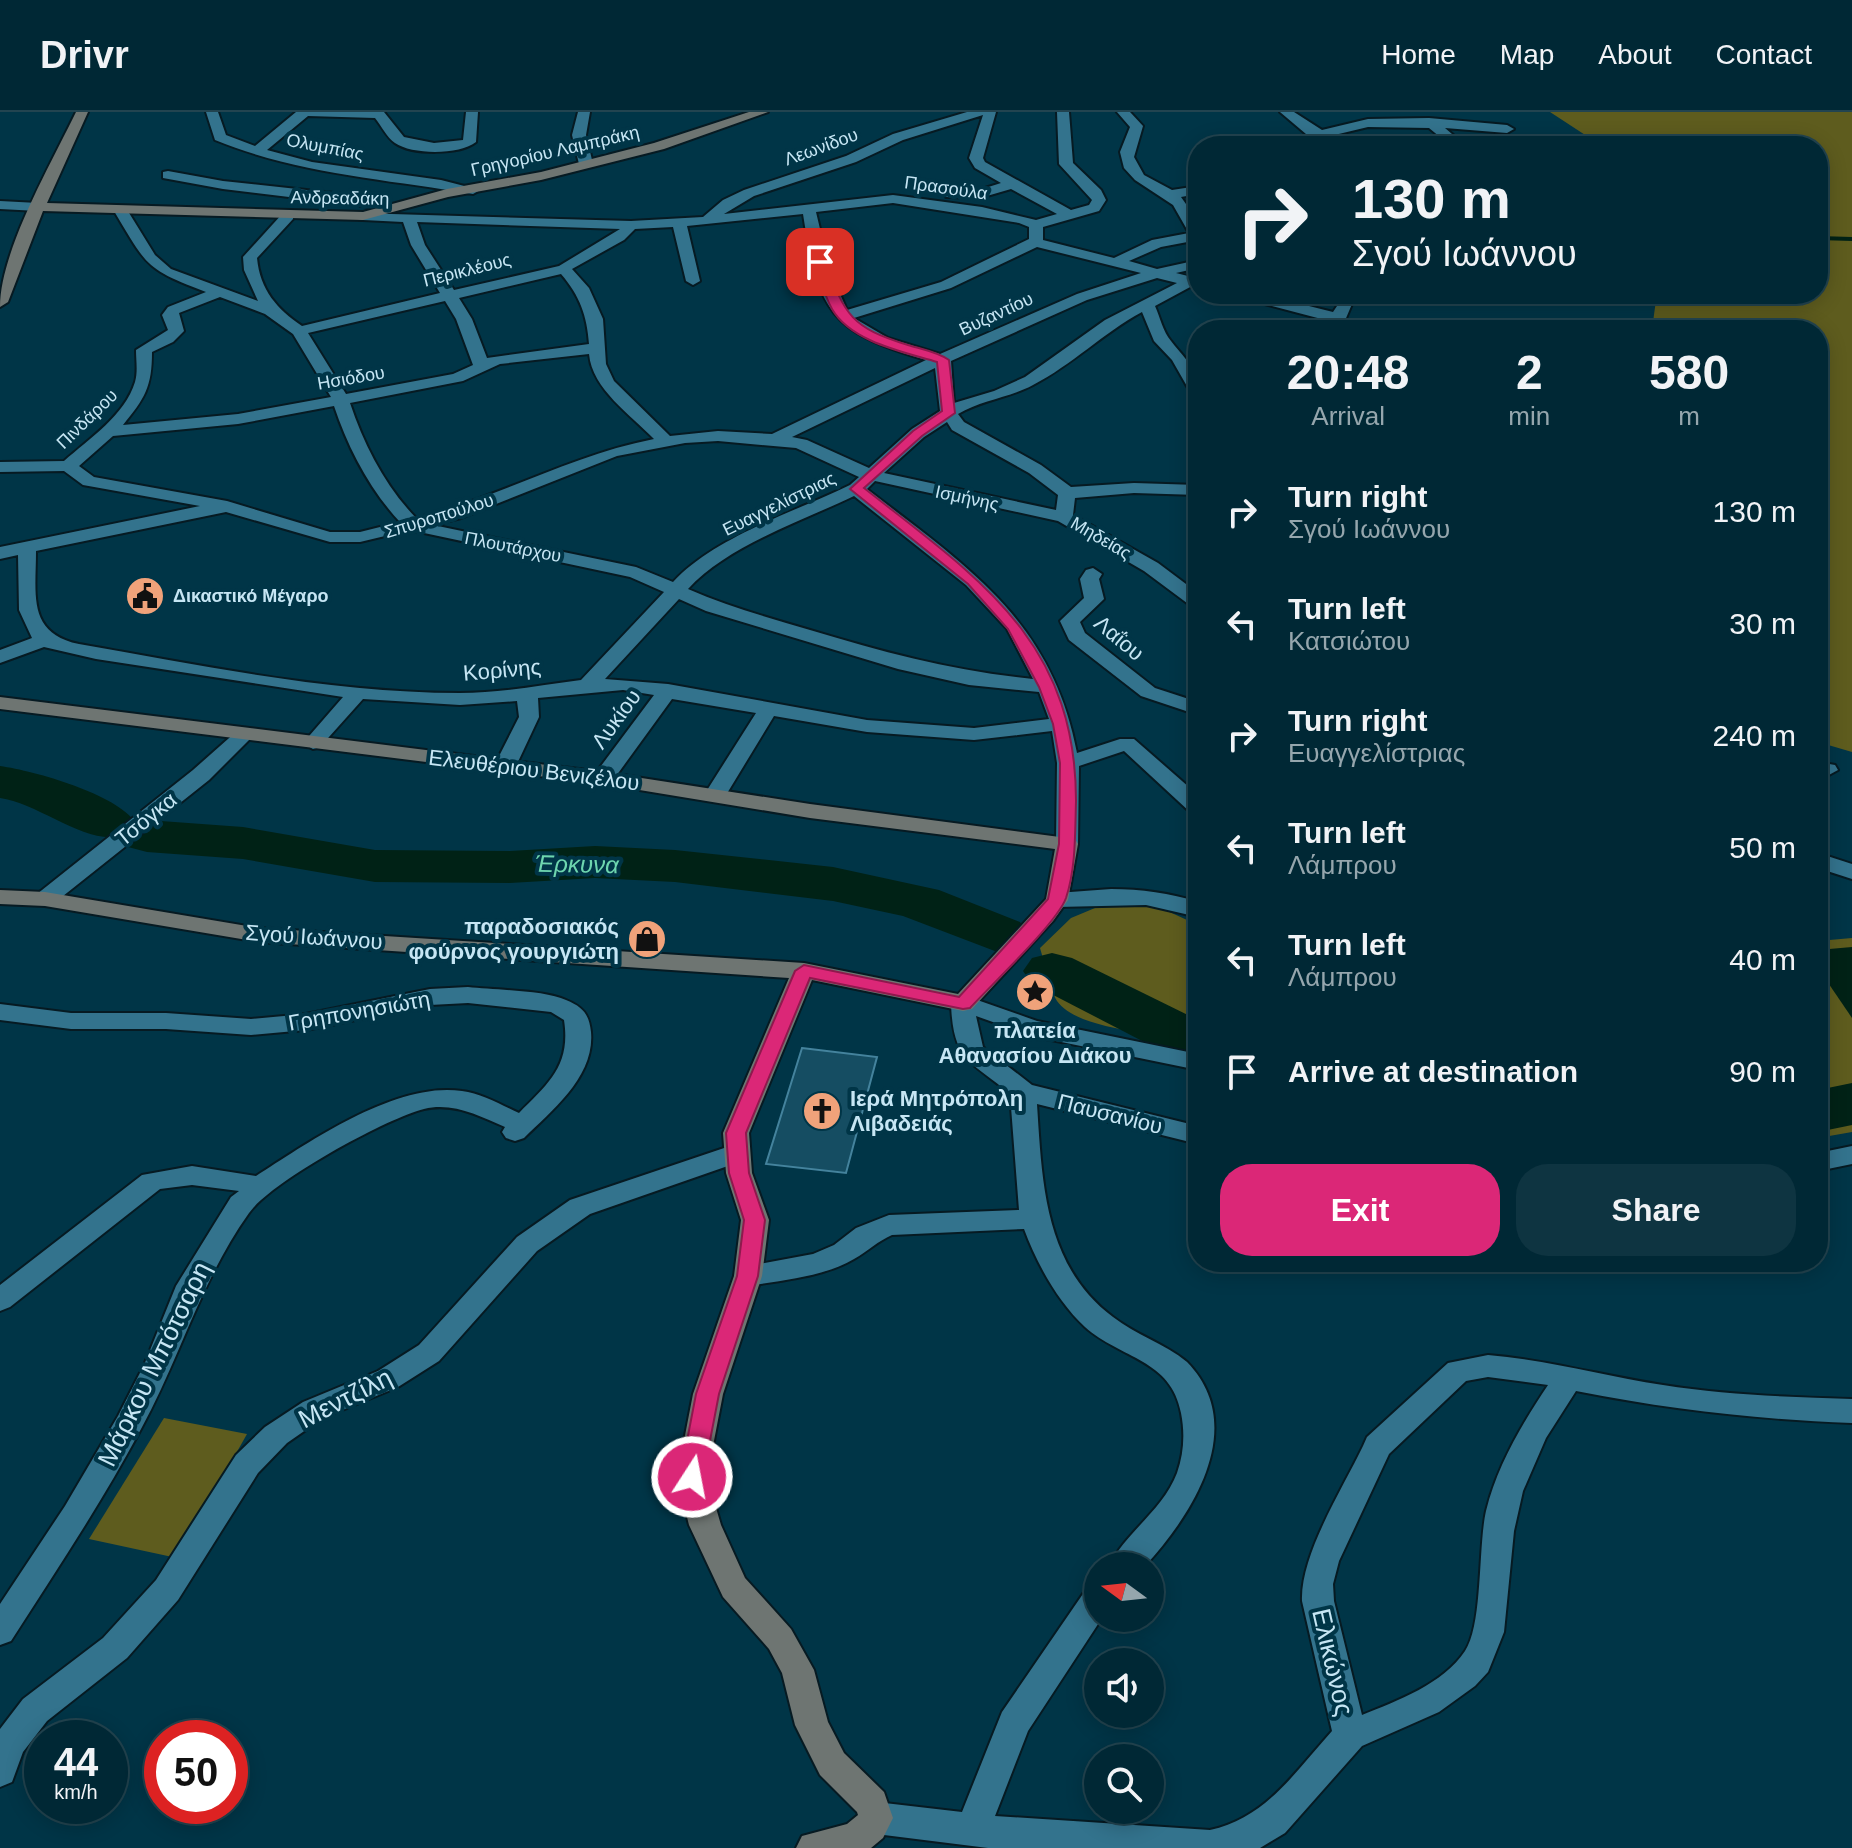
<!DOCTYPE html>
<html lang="en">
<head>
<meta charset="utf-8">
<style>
	body { margin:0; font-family:Helvetica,sans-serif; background:#0e3441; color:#f1f3f6; height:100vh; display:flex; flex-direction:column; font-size:30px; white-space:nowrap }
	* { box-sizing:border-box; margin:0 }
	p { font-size:26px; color:#95a6ad }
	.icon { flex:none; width:44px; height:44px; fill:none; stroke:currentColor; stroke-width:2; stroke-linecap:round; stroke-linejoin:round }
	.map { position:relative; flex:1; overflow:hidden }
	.panel { position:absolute; left:1188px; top:208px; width:640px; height:952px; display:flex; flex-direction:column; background:#002835; border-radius:32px; box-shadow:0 4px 20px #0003,0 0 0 2px #224450 }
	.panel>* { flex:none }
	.top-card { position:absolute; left:1188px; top:24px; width:640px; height:168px; border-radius:32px; box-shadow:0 4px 20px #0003,0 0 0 2px #224450; background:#002835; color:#f1f3f6; overflow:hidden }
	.needle { width:52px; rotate:285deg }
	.controls { position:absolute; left:1084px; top:1440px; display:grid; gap:16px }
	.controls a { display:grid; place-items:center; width:80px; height:80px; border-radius:50%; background:#002835; box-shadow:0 4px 20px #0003,0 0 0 2px #224450; font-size:40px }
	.speed { position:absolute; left:24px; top:1608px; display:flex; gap:16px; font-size:40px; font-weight:700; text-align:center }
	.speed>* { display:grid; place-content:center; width:104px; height:104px; border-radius:50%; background:#002835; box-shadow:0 4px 20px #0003,0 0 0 2px #224450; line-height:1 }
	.speed small { font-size:20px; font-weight:400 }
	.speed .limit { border:12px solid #d22; background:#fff; color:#111 }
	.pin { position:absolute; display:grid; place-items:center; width:68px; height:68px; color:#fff; margin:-34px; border-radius:16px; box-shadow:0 4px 12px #0006 }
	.me { position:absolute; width:88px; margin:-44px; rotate:11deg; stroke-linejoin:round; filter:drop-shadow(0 0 6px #0008) }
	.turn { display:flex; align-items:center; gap:28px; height:168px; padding:0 32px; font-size:36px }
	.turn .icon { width:104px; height:104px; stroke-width:2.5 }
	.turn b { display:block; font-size:56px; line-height:68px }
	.eta { display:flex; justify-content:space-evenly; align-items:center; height:136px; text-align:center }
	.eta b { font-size:48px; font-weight:700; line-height:56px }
	.primary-button { display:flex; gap:16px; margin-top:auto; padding:16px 32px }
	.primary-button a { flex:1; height:92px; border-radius:32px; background:#db2777; color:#fff; font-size:32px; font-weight:700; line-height:92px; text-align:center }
	.primary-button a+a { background:#0e3441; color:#f1f3f6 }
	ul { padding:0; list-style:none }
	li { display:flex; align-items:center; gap:24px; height:112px; padding:0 32px }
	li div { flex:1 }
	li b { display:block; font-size:30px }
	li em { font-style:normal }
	header { display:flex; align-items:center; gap:48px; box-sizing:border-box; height:112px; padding:0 40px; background:#002835; border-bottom:2px solid #224450 }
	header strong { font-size:38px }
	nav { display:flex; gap:44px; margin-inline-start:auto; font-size:28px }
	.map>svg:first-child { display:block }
</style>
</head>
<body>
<header>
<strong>Drivr</strong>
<nav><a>Home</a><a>Map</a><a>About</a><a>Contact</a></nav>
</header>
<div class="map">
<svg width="1852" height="1736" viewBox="0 0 1852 1736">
	<rect width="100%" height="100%" fill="#003547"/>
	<!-- green -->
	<g fill="#5e5c1e">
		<polygon points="1550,0 1852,0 1852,640 1818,630 1818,218 1647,218 1653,210 1656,188 1673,182 1818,182 1818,34 1602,34"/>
		<path d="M1119 786 1163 797 1198 813V927C1163 922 1078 919 1057 889 1048 876 1045 852 1040 836L1071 806Z"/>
		<polygon points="1852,826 1852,1020 1818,1026 1818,829"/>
		<polygon points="164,1306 247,1322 177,1446 89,1427"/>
	</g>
	<!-- water -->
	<polygon fill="#002216" points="1852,835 1852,906 1818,856 1818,838"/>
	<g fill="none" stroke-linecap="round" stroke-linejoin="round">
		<!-- stream -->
		<polygon fill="#002216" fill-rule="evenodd" points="1818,124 1852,125 1852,129 1818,128"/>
		<!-- river -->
		<g fill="#002216" fill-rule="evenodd">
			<path d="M0 654C35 659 117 682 136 711L147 708 243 715 375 738 510 739 595 734 675 738 833 755 939 778 1020 810 1028 823 1020 836 1000 841 903 804 833 789 675 770 595 766 510 771 375 770 243 747 147 740 128 735 120 724C86 733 38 691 0 686Z"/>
			<polygon points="1052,841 1072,846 1198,908 1198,953 1177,947 1032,872 1023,859 1032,846"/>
			<polygon points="1852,971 1852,1013 1818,1020 1818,978"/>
		</g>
	</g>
	<!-- building -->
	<polygon fill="#154d62" stroke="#44839d" stroke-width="2" points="802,936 877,945 846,1061 766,1052"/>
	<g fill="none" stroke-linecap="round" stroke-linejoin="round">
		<defs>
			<g id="street">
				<path d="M206 0H218L226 23 255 34 296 0H384L404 25 434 31 463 28 466 0H478L476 30C460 43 412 43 395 31 387 26 381 13 375 6L308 4 267 38 312 50 441 68 480 78 473 82C386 67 298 62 215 28Z"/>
				<polygon points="578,0 590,0 586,23 593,52 586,56 579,52 572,23"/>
				<path d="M967 0H996L983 46 985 50 1071 98 1089 93 1092 88 1059 52 1057 0H1069L1073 51 1101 78 1106 88 1099 99 1043 115V128L1114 146 1152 128 1189 121 1173 93 1135 68 1124 56 1120 40 1130 15 1117 0H1130L1143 14 1134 45 1144 63 1172 78 1198 74V82L1181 85 1198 109V128L1161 135 1129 149 1157 157 1198 148V156L1176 161 1196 166 1198 175 1192 174 1155 194C1160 205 1163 220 1171 229 1188 251 1198 255 1198 285L1192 283 1172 248 1154 229 1142 200C1103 221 1072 253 1033 273 1009 286 981 288 958 302L964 310 1041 353 1071 375 1134 371 1198 373V383L1134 381 1075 386 1073 403 1158 451 1198 481V496L1191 494 1144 459 1058 409 875 369 867 377C966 454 1052 508 1077 641L1120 627H1134L1198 683V702L1190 700 1124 639 1079 654 1078 732 1067 739 1059 737 1056 732 1057 651 1052 619 974 628 867 620 774 604 723 688 715 689 704 683 756 601 672 587 611 671 603 672 592 666 654 583 623 578 538 586 539 605 516 654 505 660 494 654 519 605 517 589 460 593 363 587 320 635 313 637 303 631 343 585 96 547 44 535 0 551V538L32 526 19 498 18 443 0 447V435L200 394 83 373 64 359 0 360V350L64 349C89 327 125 303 135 270 138 260 136 248 136 238L168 218 162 203 168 195 206 180C145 157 147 154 114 99L116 96H126L155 143 171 157 258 189 244 158 243 145 283 101H293V107L257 146C260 178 277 197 302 214L440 181 411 133 403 110 363 108 358 107V101L631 109 703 105 723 88 744 78 846 44 893 22ZM983 3 969 46 975 56 1001 71 979 78 946 79V85L980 86 1011 77 1057 102 1036 108 982 95 893 83 724 102 754 84 856 50 903 28ZM893 91 1019 111 1029 115V127L941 170 847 198 830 159 816 100ZM803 102C818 199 830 220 926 248L772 322 718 319 670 324 614 269 606 252 603 207 589 176 572 157 624 128 635 117 673 115 686 169 693 173 700 169 687 114ZM417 110 620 117 559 154 454 178 425 133ZM1037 135 1141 161 1077 182 940 242 888 226 854 206 951 176ZM561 162C580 184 587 204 589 232L487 246 472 207 459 186ZM1157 166 1177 171 1105 208 1025 265 994 279 954 291 951 249 1087 188ZM220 185 265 202 293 222 331 285 238 302 123 313C145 286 152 275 152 240L173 230 184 219 179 201ZM445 189 456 207 473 253 453 262 346 282 308 221ZM589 242C592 277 631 303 654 327 571 343 498 386 416 406 385 374 364 333 350 291L463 269 500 252ZM935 256 940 299 912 317 869 356 807 328 792 325ZM334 294C348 336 370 378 400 410L360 420H330L227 389 94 365 79 354 113 324 238 312ZM947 310 952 318 1029 361 1058 383 1056 398 884 361 924 325ZM718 329 796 336 859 365 850 373C794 400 715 425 673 470L636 455 433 413 461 406 617 344 685 331ZM854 384 966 473 1007 517 1033 567C954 559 886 541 810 518 769 506 727 494 688 477 727 434 802 409 854 384ZM226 400 330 430H360L410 418 630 465 664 480 581 568C541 573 501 581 460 581 333 581 204 554 79 532 27 521 36 483 36 439ZM679 487 706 499 898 557 969 573 1039 580 1049 607 974 616 867 608 668 572 605 567Z"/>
				<polygon points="1280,0 1294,0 1322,18 1368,7 1429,6 1507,13 1514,17 1507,21 1445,16 1466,34 1451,34 1429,16 1368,15 1322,26 1306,22"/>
				<polygon points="168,59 223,69 361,84 395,93 388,97 223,77 163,66 163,60"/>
				<polygon points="0,89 38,91 45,95 38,99 0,97"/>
				<polygon points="1235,182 1261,182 1333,200 1345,182 1361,182 1352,192 1341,218 1325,218 1329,209 1238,185"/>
				<polygon points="1433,182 1545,182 1528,192 1439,190 1434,188"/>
				<polygon points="1093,456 1102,462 1099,467 1104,487 1080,510 1085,521 1155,576 1198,590 1198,603 1141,584 1069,528 1060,509 1084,486 1080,467 1086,458"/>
				<polygon points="244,617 254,623 209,668 53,792 37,792 34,787 37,782 193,658 237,619"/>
				<polygon points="1818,650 1835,653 1838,658 1827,664 1818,662"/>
				<polygon points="1818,741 1852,752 1852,767 1818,756"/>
				<path d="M1111 777C1141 777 1170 781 1198 790V805L1146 793 1057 795 1049 793 1046 788 1049 783 1057 781Z"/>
				<path d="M468 875C494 878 545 878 566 888 583 895 589 902 591 920 595 964 553 998 524 1026L515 1029 506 1026 502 1020 505 1015C479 1004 453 990 424 997 385 1007 272 1069 249 1101 201 1168 180 1246 141 1317 102 1390 56 1459 11 1529L0 1533V1492L65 1394 118 1304 144 1253 176 1174 231 1085 239 1079 192 1073 160 1077 10 1195 0 1199V1173L142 1063 192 1054 256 1064C309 1030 396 969 462 979 481 981 501 993 519 1001 549 971 571 953 564 908L551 900 468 891 430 893 306 918 251 923 166 917H71L0 908V892L71 901H166L251 907 306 902 430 877Z"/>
				<path d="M963 883 1037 909 1198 942V958L1032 924 976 904 983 935 1032 973 1198 1014V1032L1037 992C1042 1069 1044 1154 1113 1205 1136 1223 1164 1231 1187 1250 1249 1314 1193 1402 1145 1454H1109C1126 1420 1163 1398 1177 1361 1184 1341 1185 1321 1181 1301 1171 1247 1121 1247 1085 1215 1058 1190 1037 1152 1024 1117L892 1123C878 1129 868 1139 854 1147 823 1165 783 1168 748 1174L738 1171 734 1164 738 1157 748 1154 813 1142 834 1133 856 1116 889 1103 1019 1098 1010 982C971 948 953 951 951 891L954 885Z"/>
				<polygon points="736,1032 745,1034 749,1041 745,1048 590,1102 537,1139 439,1249 398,1275 323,1306 287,1331 258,1361 178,1488 127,1546 47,1609 23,1640 12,1670 0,1675 0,1617 23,1587 103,1526 156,1468 236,1343 265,1315 303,1290 378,1259 419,1233 517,1125 570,1088"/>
				<polygon points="1852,1034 1852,1052 1818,1059 1818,1041"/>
				<path d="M1488 1243C1548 1248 1604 1264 1663 1273 1725 1283 1789 1285 1852 1287V1311C1755 1307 1672 1298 1576 1279L1546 1326 1523 1379 1514 1419 1504 1520 1488 1560 1475 1574 1439 1600 1362 1634 1285 1721 1260 1736H988L876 1722 864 1717 859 1706 864 1695 876 1690 962 1700 1002 1600 1087 1476 1098 1472V1506H1102L1028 1619 995 1704 1210 1718C1266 1706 1295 1660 1332 1619L1302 1489C1300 1443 1343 1376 1363 1334L1367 1325 1448 1251ZM1488 1265 1548 1273C1522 1312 1497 1354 1486 1399 1478 1435 1483 1512 1465 1539 1443 1572 1397 1589 1362 1603L1334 1489 1333 1472 1339 1449 1389 1342 1466 1269Z"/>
			</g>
			<g id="secondary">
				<path d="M76 0H88L47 91 363 100 447 77 541 60 654 31 749 0H768L664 37 541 68 448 85 363 108 43 99 8 190 0 195C0 139 51 52 76 0Z"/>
				<polygon points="0,585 603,660 810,692 1075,727 1078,732 1068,788 1053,809 972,897 963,899 812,868 749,1021 752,1061 769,1108 762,1164 723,1282 707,1365 721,1413 745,1466 791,1517 814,1558 828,1610 844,1641 884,1680 893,1706 883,1726 871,1736 796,1736 802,1724 847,1712 858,1703 857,1700 820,1663 795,1613 782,1561 769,1537 723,1485 689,1413 677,1365 693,1282 734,1164 741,1108 726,1061 723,1021 789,866 259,830 45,794 0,792 0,778 45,780 259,816 804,851 958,882 1046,787 1055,737 810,706 603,672 0,597"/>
			</g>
		</defs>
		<!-- street casing -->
		<use href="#street" stroke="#061a22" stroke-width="4"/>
		<!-- secondary casing -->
		<use href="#secondary" stroke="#061a22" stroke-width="4"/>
		<!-- street -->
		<use href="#street" fill="#33738d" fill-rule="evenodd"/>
		<!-- secondary -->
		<use href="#secondary" fill="#6e7572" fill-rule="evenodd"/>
	</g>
	<!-- route -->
	<path fill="#db2777" stroke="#8e194d" stroke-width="2" d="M820 147 825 150C846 204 850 215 908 233 921 237 938 240 949 248L955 301 922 324 864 376C978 466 1076 528 1076 689 1075 721 1076 756 1066 786 1057 811 991 873 970 896L963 897 810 866 746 1021 749 1061 765 1108 758 1164 719 1282 703 1365 700 1372 692 1375 684 1372 680 1365 696 1282 737 1164 744 1108 729 1061 726 1021 795 859 804 853 959 885 1048 787 1059 732 1060 651 1053 612 1039 575 1008 517 968 472 850 377 913 319 942 299 937 250C904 240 851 230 832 197 824 183 820 165 814 150Z"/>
	<!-- icons -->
	<defs>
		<symbol id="civic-disc" viewBox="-11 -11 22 22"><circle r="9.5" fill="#f0a27a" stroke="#003547"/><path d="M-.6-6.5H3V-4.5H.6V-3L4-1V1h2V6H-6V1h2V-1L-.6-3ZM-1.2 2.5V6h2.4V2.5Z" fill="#111"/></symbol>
		<symbol id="shop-disc" viewBox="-11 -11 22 22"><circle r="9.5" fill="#f0a27a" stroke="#003547"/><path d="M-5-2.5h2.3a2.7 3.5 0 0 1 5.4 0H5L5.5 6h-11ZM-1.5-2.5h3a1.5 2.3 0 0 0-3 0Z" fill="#111"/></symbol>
		<symbol id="sight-disc" viewBox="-11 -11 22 22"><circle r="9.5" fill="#f0a27a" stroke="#003547"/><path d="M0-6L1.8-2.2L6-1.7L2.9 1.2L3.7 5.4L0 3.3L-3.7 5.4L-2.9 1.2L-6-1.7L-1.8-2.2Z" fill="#111"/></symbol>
		<symbol id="church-disc" viewBox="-11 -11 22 22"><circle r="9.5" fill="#f0a27a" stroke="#003547"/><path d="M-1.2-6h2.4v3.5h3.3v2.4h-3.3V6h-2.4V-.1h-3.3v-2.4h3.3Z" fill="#111"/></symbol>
	</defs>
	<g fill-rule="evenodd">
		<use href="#civic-disc" x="123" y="462" width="44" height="44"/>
		<use href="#shop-disc" x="625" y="805" width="44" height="44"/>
		<use href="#sight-disc" x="1013" y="858" width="44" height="44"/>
		<use href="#church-disc" x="800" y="977" width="44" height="44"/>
	</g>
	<g text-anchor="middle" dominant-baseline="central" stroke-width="8" stroke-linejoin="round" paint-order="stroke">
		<!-- far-street labels -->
		<g font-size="18" fill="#c6e6f4" stroke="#003547">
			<text transform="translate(325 35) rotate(11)">Ολυμπίας</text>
			<text transform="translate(821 35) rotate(-20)">Λεωνίδου</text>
			<text transform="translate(555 39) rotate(-13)">Γρηγορίου Λαμπράκη</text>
			<text transform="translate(946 76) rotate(8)">Πρασούλα</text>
			<text transform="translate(340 86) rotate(1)">Ανδρεαδάκη</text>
			<text transform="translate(467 158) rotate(-14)">Περικλέους</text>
			<text transform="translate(996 202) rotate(-25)">Βυζαντίου</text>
			<text transform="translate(351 266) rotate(-10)">Ησιόδου</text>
			<text transform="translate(87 307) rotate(-44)">Πινδάρου</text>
			<text transform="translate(967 386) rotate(12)">Ισμήνης</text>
			<text transform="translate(779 392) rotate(-26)">Ευαγγελίστριας</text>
			<text transform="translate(439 404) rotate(-17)">Σπυροπούλου</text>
			<text transform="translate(1101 426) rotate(30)">Μηδείας</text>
			<text transform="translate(513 435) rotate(11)">Πλουτάρχου</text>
		</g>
		<!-- far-poi labels -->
		<g font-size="18" font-weight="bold" fill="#c6e6f4" stroke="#003547" text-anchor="start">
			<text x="173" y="484">Δικαστικό Μέγαρο</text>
		</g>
		<!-- street labels -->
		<g font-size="22" fill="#c6e6f4" stroke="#003547">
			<text transform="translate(1119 526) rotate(40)">Λαΐου</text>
			<text transform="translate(502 558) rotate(-5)">Κορίνης</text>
			<text transform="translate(616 607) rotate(-54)">Λυκίου</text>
			<text transform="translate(534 658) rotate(7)">Ελευθέριου Βενιζέλου</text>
			<text transform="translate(146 707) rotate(-39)">Τσόγκα</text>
			<text transform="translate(314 825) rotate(4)">Σγού Ιωάννου</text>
			<text transform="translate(359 899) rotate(-10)">Γρηπονησιώτη</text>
			<text transform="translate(1110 1002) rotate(14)">Παυσανίου</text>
		</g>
		<!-- poi labels -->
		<g font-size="22" font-weight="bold" fill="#c6e6f4" stroke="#003547" text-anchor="end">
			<text x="619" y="814">παραδοσιακός<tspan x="619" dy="25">φούρνος γουργιώτη</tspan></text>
			<text x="1035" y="918" text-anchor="middle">πλατεία<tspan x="1035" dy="25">Αθανασίου Διάκου</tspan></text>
			<text x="850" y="986" text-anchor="start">Ιερά Μητρόπολη<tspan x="850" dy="25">Λιβαδειάς</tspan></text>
		</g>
		<!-- water labels -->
		<g font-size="24" font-style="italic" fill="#6ed6af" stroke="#003547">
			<text transform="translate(577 752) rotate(1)">Έρκυνα</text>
		</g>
		<!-- near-street labels -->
		<g font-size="26" fill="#c6e6f4" stroke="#003547">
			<text transform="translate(154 1252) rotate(-64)">Μάρκου Μπότσαρη</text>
			<text transform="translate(345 1286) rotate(-27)">Μεντζίλη</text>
			<text transform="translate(1333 1550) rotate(77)">Ελικώνος</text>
		</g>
	</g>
</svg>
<div class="controls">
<a><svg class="needle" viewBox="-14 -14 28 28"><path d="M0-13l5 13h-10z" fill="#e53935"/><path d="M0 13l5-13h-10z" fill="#95a6ad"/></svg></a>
<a><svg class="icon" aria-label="sound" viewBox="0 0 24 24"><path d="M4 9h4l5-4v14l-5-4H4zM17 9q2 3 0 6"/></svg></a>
<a><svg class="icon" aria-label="search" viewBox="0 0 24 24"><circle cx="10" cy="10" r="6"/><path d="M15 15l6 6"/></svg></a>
</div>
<div class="speed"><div>44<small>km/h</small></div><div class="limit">50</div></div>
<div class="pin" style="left:820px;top:150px;background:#d93025"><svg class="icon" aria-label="arrive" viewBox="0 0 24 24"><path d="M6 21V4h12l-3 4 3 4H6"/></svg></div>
<svg class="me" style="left:692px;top:1365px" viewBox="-20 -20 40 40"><circle r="17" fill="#db2777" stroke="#fff" stroke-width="3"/><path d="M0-11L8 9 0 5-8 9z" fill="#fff"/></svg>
<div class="top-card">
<div class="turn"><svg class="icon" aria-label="right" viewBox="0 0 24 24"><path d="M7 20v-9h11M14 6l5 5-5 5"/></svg><div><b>130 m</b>Σγού Ιωάννου</div></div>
</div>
<section class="panel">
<div class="eta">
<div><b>20:48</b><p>Arrival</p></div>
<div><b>2</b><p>min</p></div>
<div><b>580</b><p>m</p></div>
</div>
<ul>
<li><svg class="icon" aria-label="right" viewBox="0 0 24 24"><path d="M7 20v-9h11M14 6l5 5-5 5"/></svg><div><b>Turn right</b><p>Σγού Ιωάννου</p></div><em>130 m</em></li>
<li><svg class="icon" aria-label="left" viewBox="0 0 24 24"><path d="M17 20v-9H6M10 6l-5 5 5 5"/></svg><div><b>Turn left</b><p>Κατσιώτου</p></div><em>30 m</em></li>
<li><svg class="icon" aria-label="right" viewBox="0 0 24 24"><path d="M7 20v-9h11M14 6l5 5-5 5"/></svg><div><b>Turn right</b><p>Ευαγγελίστριας</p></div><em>240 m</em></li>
<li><svg class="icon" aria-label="left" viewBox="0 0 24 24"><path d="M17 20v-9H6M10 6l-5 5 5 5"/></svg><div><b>Turn left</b><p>Λάμπρου</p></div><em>50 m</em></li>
<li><svg class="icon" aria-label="left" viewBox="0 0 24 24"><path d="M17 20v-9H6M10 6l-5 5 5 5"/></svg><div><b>Turn left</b><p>Λάμπρου</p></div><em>40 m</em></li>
<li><svg class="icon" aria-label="arrive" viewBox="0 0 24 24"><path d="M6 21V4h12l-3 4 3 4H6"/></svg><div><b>Arrive at destination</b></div><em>90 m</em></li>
</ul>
<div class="primary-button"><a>Exit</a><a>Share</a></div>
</section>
</div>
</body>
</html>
